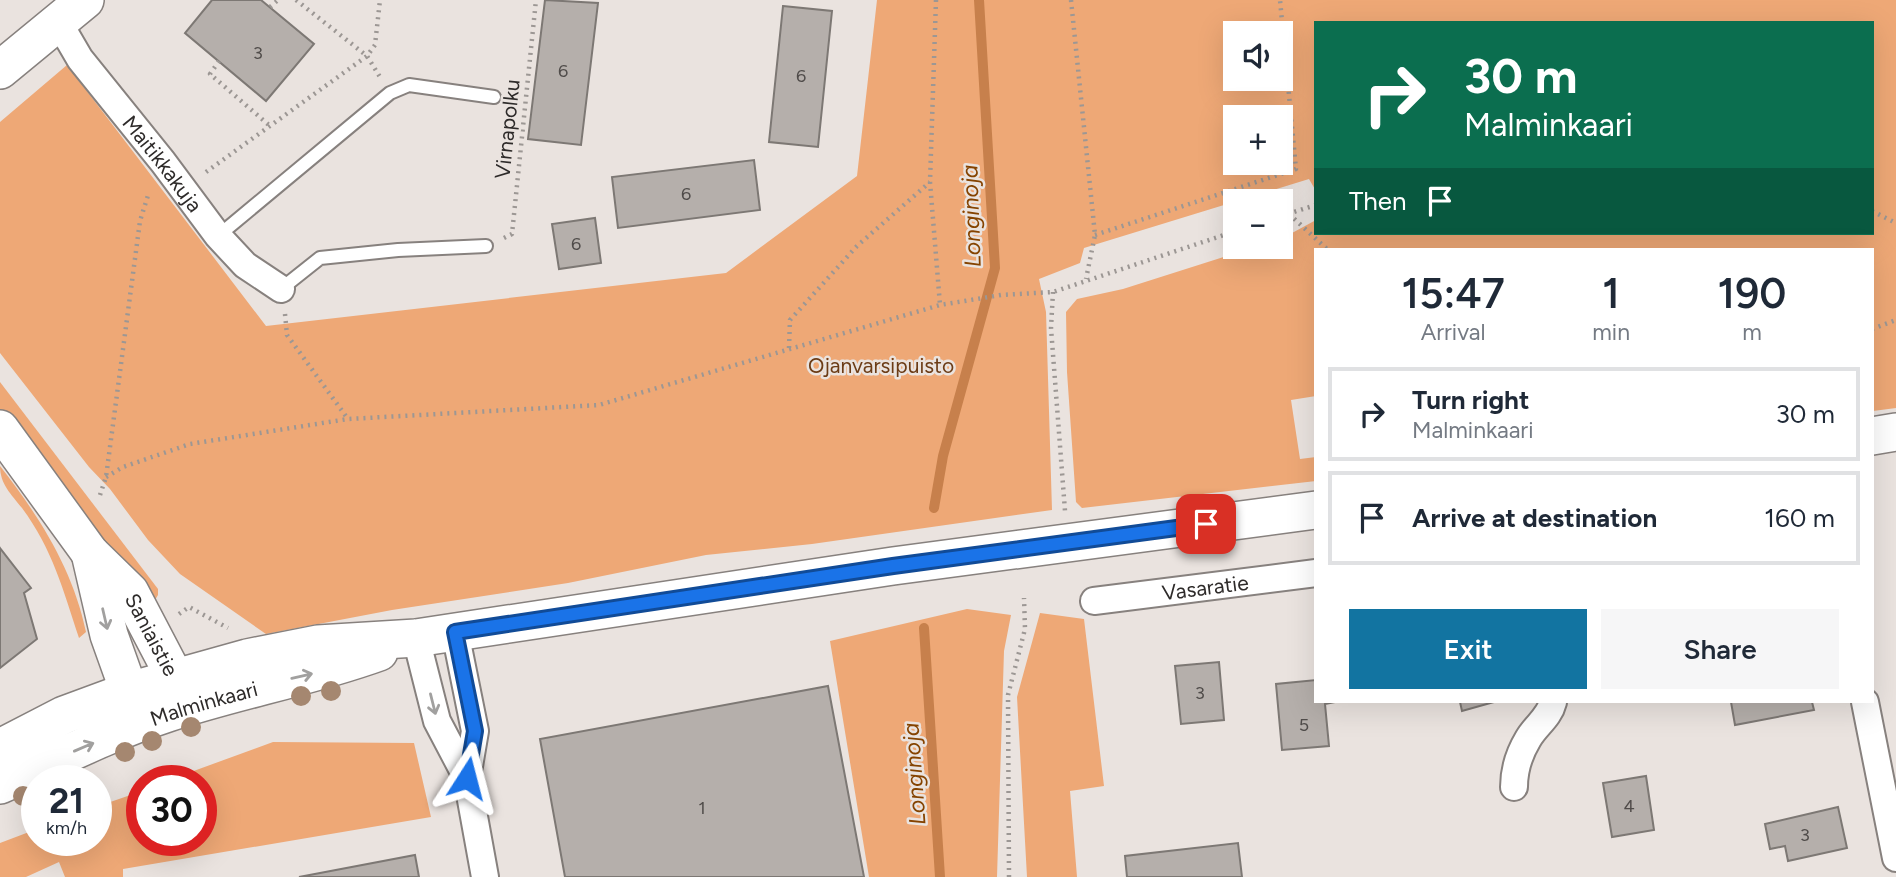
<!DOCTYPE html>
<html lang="en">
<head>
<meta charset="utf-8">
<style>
	body { margin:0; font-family:Figtree,sans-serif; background:#f6f6f7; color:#1f2937; height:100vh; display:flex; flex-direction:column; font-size:26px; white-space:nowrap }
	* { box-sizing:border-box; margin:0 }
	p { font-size:23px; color:#747a83 }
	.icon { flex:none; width:38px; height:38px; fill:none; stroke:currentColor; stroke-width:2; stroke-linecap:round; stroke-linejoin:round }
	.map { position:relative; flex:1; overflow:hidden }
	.side { position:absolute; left:1314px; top:248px; width:560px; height:455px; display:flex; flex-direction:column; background:#fff; border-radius:0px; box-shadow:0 7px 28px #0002 }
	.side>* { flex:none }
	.guide { position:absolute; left:1314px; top:21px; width:560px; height:214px; border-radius:0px; box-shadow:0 7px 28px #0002; background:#0b6e4f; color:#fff; overflow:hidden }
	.fabs { position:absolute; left:1223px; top:21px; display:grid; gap:14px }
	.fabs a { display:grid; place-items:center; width:70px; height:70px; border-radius:0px; background:#fff; box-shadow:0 7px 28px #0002; font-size:35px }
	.speed { position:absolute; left:21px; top:765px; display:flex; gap:14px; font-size:35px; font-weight:700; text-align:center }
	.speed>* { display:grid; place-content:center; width:91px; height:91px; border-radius:50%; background:#fff; box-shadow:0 7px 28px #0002; line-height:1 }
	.speed small { font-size:18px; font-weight:400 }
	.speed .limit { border:10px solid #d22; background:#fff; color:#111 }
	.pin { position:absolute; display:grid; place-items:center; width:60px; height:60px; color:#fff; margin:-30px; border-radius:14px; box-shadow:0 4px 10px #0006 }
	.me { position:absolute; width:77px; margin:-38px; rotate:9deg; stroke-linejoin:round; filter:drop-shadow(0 0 5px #0008) }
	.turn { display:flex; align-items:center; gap:24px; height:147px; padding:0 35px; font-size:32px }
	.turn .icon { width:91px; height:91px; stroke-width:2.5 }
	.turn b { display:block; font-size:49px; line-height:60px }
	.then { display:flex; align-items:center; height:66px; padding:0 35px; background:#0003; gap:14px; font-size:26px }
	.eta { display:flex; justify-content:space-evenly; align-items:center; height:119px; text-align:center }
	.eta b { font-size:42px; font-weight:600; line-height:49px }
	.button { display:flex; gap:14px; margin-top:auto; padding:14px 35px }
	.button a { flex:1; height:80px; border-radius:0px; background:#1274a1; color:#fff; font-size:28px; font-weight:600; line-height:80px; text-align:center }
	.button a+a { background:#f6f6f7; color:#1f2937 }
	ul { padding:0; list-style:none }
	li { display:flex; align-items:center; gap:21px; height:94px; margin:0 14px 10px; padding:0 21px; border:4px solid #e0e1e3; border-radius:0px }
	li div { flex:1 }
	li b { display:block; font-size:26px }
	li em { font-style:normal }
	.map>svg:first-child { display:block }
</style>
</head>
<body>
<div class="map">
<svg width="1896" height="877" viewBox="0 0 1896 877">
	<rect width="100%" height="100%" fill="#eae3df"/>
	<!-- green -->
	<g fill="#eea876" fill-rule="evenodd">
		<path d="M877 0H1896V408L1873 411 1872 250H1316V396L1291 400 1300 459 1316 457V481L1082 508 1076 502 1067 372 1066 312 1077 299 1123 289 1255 247H1281V239L1316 220V233H1872V23H1316V191L1309 179 1084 248 1080 263 1039 279 1046 312 1052 510 812 544 706 555 568 583 392 610 266 634 180 574 148 540 110 489 89 467 0 353V122L67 65 266 326 726 273 857 176ZM1236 33H1281V79H1236ZM1236 117H1281V163H1236Z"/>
		<polygon points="0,382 158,589 158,595 152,605 0,411"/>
		<path d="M0 466C39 516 73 569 86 632L79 638C63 590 53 550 22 508 11 494 0 484 0 466Z"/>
		<polygon points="967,609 1011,615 1004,651 997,877 869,877 830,641"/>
		<polygon points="1040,613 1084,619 1104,786 1070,791 1077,877 1027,877 1017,697"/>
		<polygon points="273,742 414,743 431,817 123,869 123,877 65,877 59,862 26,877 0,877 0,843 37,829 37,840 96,840 96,807 142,791 142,840 201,840 201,780 169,780"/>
	</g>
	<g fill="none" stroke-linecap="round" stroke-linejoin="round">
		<!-- stream -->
		<g stroke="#c7804c" stroke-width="10">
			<polyline points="934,508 943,456 995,268 979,0"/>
			<polyline points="924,628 940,877"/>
		</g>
	</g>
	<!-- building -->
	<g fill="#b5afab" stroke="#7d7874" stroke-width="2">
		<polygon points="212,0 261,0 314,44 266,101 185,33"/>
		<polygon points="545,0 598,3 581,145 528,139"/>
		<polygon points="783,6 832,11 818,147 769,142"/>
		<polygon points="754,160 760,210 618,228 612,177"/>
		<polygon points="595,218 601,263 559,269 552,224"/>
		<polygon points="0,548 31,588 24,593 37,639 0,668"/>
		<polygon points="1219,662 1224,720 1181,724 1175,666"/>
		<polygon points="1316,680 1316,702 1335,702 1325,704 1329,746 1282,750 1276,684"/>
		<polygon points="828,686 864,877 565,877 540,739"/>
		<polygon points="1460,702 1494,702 1462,711"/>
		<polygon points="1731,702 1812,702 1814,710 1735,725"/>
		<polygon points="1646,776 1654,830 1612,837 1603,783"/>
		<polygon points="1838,807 1847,848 1788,861 1785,846 1770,849 1765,824"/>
		<polygon points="1238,843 1242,877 1127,877 1125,856"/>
		<polygon points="415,855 419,877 299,877"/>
	</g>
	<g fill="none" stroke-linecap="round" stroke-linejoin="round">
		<defs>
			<g id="lane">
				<polyline points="218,236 390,93 409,85 494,97"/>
				<polyline points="281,289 320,258 398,250 486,246"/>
			</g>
			<g id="street">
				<path id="s1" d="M59 23 80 59 163 162 218 236 245 265 281 289"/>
				<path id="s2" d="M1094 601 1316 573"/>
				<polyline points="455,632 475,731 467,778"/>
				<polyline points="416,638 437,721 467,778 485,877"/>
				<polyline points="1865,702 1896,858"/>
				<path d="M1514 787C1514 769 1519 754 1528 739 1536 725 1549 718 1553 702"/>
			</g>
			<g id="secondary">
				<polyline points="0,70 85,0"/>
				<path id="s3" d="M0 429 90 553 130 592 175 678 169 699"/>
				<polyline points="1872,436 1896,432"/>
				<polyline points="90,553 109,635 129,691 150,704"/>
				<polyline points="0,748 64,715 129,691 247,658 318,644 416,638 893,566 1316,510"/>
				<path id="s4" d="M0 785C55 760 110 732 168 713 238 690 310 677 379 652"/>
			</g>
		</defs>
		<!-- lane casing -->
		<use href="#lane" stroke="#87817e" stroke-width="16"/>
		<!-- street casing -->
		<use href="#street" stroke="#87817e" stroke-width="30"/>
		<!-- secondary casing -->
		<use href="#secondary" stroke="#87817e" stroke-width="40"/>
		<!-- path -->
		<g stroke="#9c9794" stroke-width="4.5" stroke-dasharray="2 5" stroke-linecap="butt">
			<polyline points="296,0 367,56 380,77"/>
			<polyline points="936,0 930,182 940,305"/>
			<polyline points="1071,0 1095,235 1086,279"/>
			<polyline points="270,7 278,0"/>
			<polyline points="219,61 210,74 270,126"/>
			<polyline points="206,172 367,56 375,45 380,0"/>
			<polyline points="1872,211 1896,223"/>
			<polyline points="1289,214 1328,250"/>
			<polyline points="1281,216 1316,205"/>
			<polyline points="1095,235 1296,169 1280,0"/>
			<polyline points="504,238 512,234 536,0"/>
			<polyline points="1053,292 1051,328 1065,511"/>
			<polyline points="285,314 287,335 348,419"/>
			<polyline points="1872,329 1896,320"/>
			<polyline points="789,348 790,320 857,246 930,182"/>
			<polyline points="106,477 123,467 190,444 348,419 599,405 940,305 1001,295 1053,292 1236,231"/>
			<polyline points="100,495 106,477 140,221 149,192"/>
			<polyline points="179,614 189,607 228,628"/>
			<polyline points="1009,877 1008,695 1025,629 1024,598"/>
		</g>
		<!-- lane -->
		<use href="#lane" stroke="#fff" stroke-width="12"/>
		<!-- street -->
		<use href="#street" stroke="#fff" stroke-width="26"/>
		<!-- secondary -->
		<use href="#secondary" stroke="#fff" stroke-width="37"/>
	</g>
	<!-- trees -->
	<g fill="#a58770">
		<circle cx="331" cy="691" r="10"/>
		<circle cx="301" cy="696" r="10"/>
		<circle cx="191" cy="727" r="10"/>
		<circle cx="152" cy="741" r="10"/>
		<circle cx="125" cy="752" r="10"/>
		<circle cx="23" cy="796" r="10"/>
	</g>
	<!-- one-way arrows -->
	<defs><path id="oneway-shaft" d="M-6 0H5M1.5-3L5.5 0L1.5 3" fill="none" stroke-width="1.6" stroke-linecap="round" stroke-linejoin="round" transform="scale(1.75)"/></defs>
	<g stroke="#a1a09f">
		<use href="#oneway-shaft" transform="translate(105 619) rotate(77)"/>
		<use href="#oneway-shaft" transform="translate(302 676) rotate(-13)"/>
		<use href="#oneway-shaft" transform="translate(433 704) rotate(76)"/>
		<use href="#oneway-shaft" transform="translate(84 747) rotate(-23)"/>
	</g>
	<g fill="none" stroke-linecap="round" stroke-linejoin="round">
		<defs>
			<polyline id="route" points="467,778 475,731 455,632 893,566 1206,524"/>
		</defs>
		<!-- route casing -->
		<use href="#route" stroke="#114b97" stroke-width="18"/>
		<!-- route -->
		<use href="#route" stroke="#1a73e8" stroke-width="12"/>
	</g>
	<g text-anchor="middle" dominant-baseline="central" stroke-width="5" stroke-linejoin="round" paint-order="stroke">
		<!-- number labels -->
		<g font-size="18" fill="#504c4a">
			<text x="258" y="53">3</text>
			<text x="563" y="71">6</text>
			<text x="801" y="76">6</text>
			<text x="686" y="194">6</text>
			<text x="576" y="244">6</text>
			<text x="1200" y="693">3</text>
			<text x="1304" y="725">5</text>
			<text x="1629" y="806">4</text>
			<text x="702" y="808">1</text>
			<text x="1805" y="835">3</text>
		</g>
		<!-- street labels -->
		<g font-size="21" fill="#2e2b2a" stroke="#eae3df">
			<text transform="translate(507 129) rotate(-84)">Virnapolku</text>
			<text stroke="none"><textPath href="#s1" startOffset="175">Maitikkakuja</textPath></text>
			<text stroke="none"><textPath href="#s2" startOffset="112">Vasaratie</textPath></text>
			<text stroke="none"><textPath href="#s3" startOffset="257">Saniaistie</textPath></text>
			<text stroke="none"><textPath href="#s4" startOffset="220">Malminkaari</textPath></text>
		</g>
		<!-- park labels -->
		<g font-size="21" fill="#6c3c16" stroke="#eae3df">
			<text x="881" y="365">Ojanvarsipuisto</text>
		</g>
		<!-- water labels -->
		<g font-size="23" font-style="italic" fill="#854300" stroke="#eae3df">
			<text transform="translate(971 216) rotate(-92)">Longinoja</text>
			<text transform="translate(914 774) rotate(-94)">Longinoja</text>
		</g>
	</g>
</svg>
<div class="fabs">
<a><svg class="icon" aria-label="sound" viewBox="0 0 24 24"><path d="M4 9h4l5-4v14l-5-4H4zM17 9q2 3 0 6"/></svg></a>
<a>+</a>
<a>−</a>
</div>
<div class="speed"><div>21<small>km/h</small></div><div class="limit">30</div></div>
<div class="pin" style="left:1206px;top:524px;background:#d93025"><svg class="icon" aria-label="arrive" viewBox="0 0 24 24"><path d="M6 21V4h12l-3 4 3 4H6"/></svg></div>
<svg class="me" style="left:467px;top:778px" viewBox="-20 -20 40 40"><path d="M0-17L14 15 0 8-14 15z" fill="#1a73e8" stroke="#fff" stroke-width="4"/></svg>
<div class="guide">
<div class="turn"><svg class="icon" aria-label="right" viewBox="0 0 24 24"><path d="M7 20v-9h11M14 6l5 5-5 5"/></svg><div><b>30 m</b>Malminkaari</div></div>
<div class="then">Then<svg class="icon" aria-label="arrive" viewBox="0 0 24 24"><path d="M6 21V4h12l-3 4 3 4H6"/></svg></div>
</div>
<section class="side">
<div class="eta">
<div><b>15:47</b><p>Arrival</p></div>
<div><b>1</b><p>min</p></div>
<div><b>190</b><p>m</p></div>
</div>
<ul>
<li><svg class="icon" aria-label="right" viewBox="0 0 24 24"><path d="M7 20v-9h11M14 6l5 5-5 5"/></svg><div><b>Turn right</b><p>Malminkaari</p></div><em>30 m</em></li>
<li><svg class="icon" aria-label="arrive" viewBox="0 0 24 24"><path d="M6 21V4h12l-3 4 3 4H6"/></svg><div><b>Arrive at destination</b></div><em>160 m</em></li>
</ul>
<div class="button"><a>Exit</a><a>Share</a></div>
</section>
</div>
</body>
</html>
